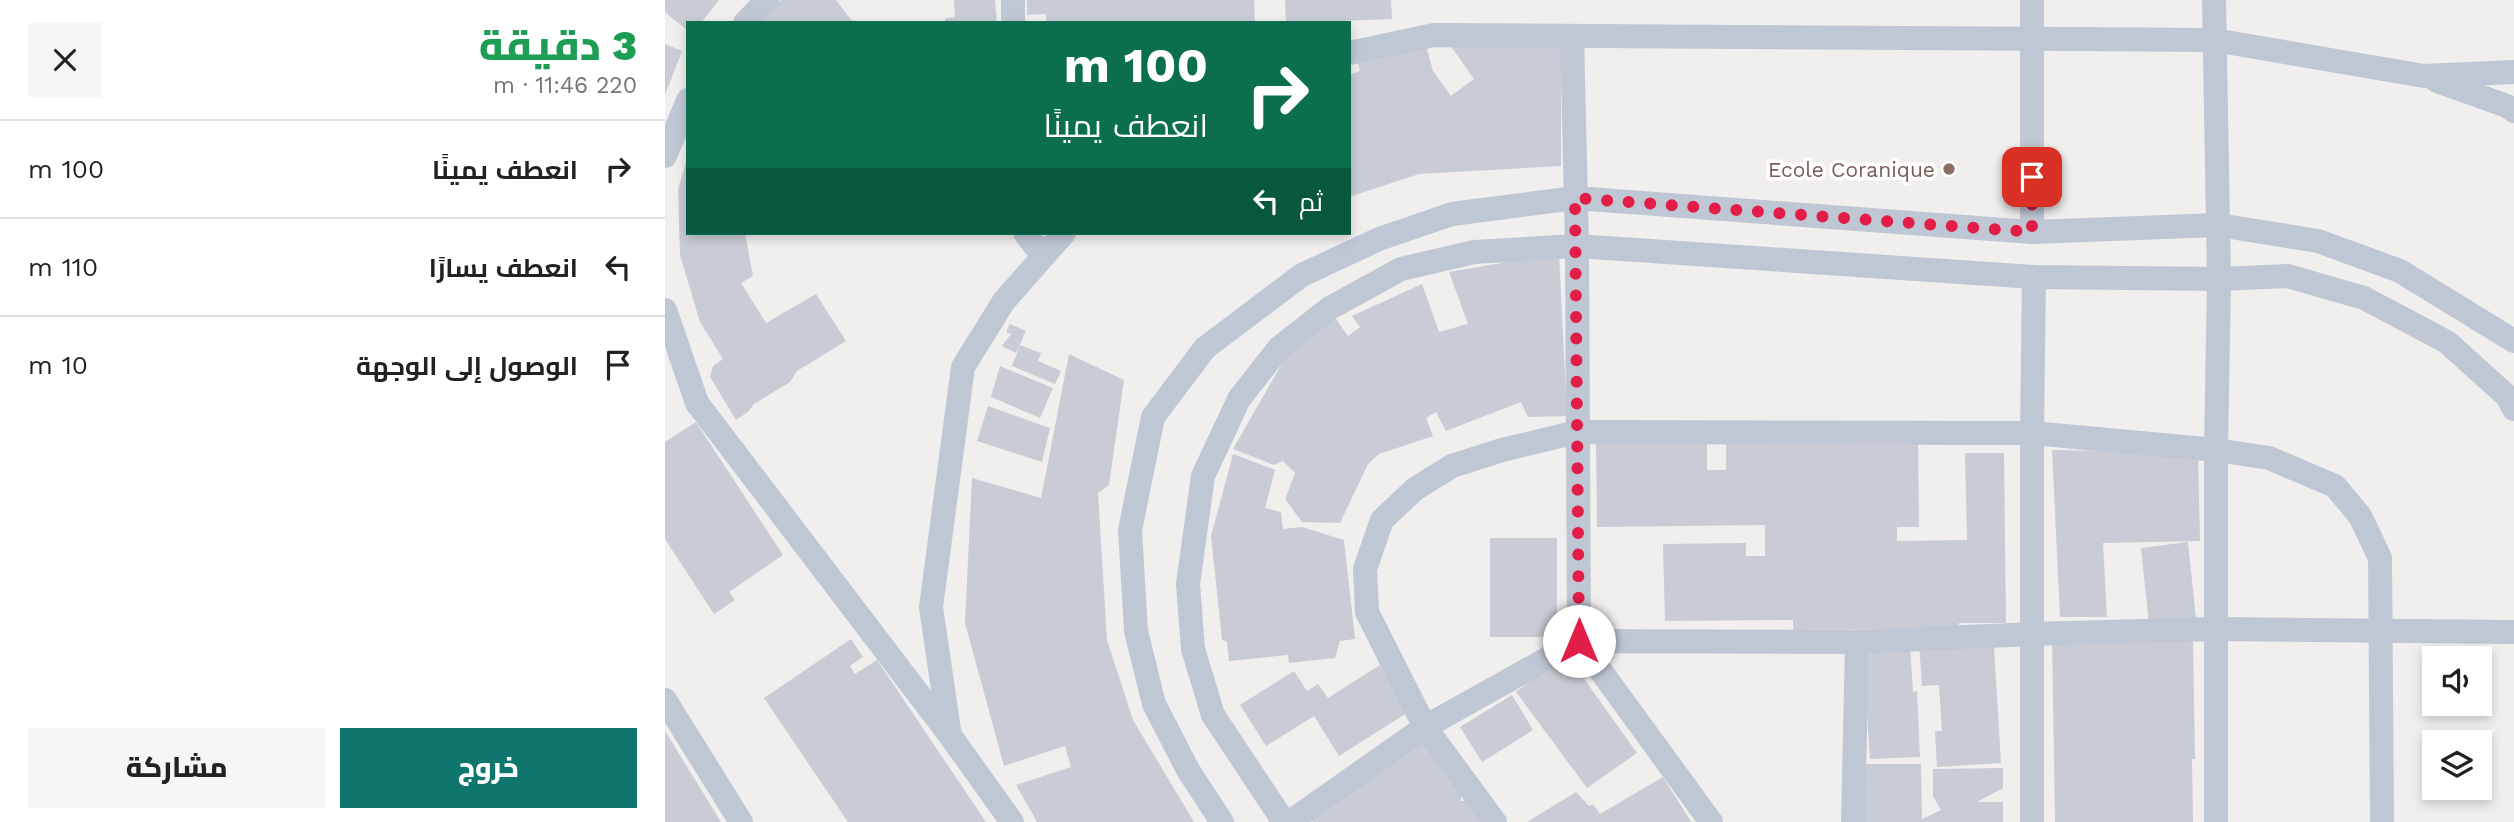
<!DOCTYPE html>
<html lang="ar">
<head>
<meta charset="utf-8">
<style>
	body { margin:0; font-family:"Work Sans",Cairo,sans-serif; background:#f6f6f6; color:#222; direction:rtl; height:100vh; display:flex; flex-direction:column; font-size:26px; white-space:nowrap }
	* { box-sizing:border-box; margin:0 }
	p { font-size:23px; color:#767676 }
	.icon { flex:none; width:38px; height:38px; fill:none; stroke:currentColor; stroke-width:2; stroke-linecap:round; stroke-linejoin:round }
	.map { position:relative; flex:1; overflow:hidden; direction:ltr }
	.side { display:flex; flex-direction:column; background:#fff; width:665px }
	.side>* { flex:none }
	.hud { position:absolute; left:21px; top:21px; width:665px; height:214px; border-radius:0px; box-shadow:0 4px 10px #0003; direction:rtl; background:#0b6e4f; color:#fff; overflow:hidden }
	.tools { position:absolute; left:1757px; top:646px; display:grid; gap:14px }
	.tools a { display:grid; place-items:center; width:70px; height:70px; border-radius:0px; background:#fff; box-shadow:0 4px 10px #0003; font-size:35px }
	.pin { position:absolute; display:grid; place-items:center; width:60px; height:60px; color:#fff; margin:-30px; border-radius:14px; box-shadow:0 4px 10px #0006 }
	.me { position:absolute; width:77px; margin:-38px; rotate:0deg; stroke-linejoin:round; filter:drop-shadow(0 0 5px #0008) }
	.turn { display:flex; align-items:center; gap:24px; height:147px; padding:0 28px; font-size:32px }
	.turn .icon { width:91px; height:91px; stroke-width:2.5 }
	.turn b { display:block; font-size:49px; line-height:60px }
	.then { display:flex; align-items:center; height:66px; padding:0 28px; background:#0003; gap:14px; font-size:26px }
	.round { display:grid; place-items:center; flex:none; width:74px; height:74px; border-radius:0px; background:#f6f6f6 }
	.headline { display:flex; align-items:center; justify-content:space-between; height:119px; padding:0 28px }
	h1 { font-size:42px; font-weight:800; line-height:52px; color:#1e9e55 }
	.button { display:flex; gap:14px; margin-top:auto; padding:14px 28px }
	.button a { flex:1; height:80px; border-radius:0px; background:#0f766e; color:#fff; font-size:28px; font-weight:800; line-height:80px; text-align:center }
	.button a+a { background:#f6f6f6; color:#222 }
	ul { padding:0; list-style:none }
	li { display:flex; align-items:center; gap:21px; height:98px; padding:0 28px; border-top:2px solid #e0e0e0 }
	li div { flex:1 }
	li b { display:block; font-size:26px }
	li em { font-style:normal }
	main { display:flex; flex:1; min-height:0 }
	.map>svg:first-child { display:block }
</style>
</head>
<body>
<main>
<div class="map">
<svg width="1849" height="822" viewBox="0 0 1849 822">
	<rect width="100%" height="100%" fill="#f1eeee"/>
	<!-- building -->
	<g fill="#c9ccd4">
		<polygon points="0,0 54,0 36,23 23,23 23,31 0,12"/>
		<polygon points="116,0 171,0 187,21 184,23 95,23 92,19"/>
		<polygon points="289,0 330,0 332,23 280,23 280,18 290,17"/>
		<polygon points="362,0 589,0 590,23 381,23 381,14 362,15"/>
		<polygon points="620,0 726,0 727,19 621,23"/>
		<polygon points="760,42 768,71 786,96 809,79 785,45 896,43 896,166 754,174 684,197 684,75 695,71 692,59"/>
		<polygon points="0,44 17,51 0,95"/>
		<polygon points="22,160 23,233 80,233 88,276 76,283 101,323 151,294 181,341 132,371 125,382 89,404 83,412 71,420 45,377 48,366 58,359 35,322 15,255 13,189"/>
		<polygon points="894,253 902,416 863,417 856,402 781,431 771,412 761,418 768,436 714,454 703,464 675,523 637,522 620,499 630,473 618,461 609,465 568,449 627,346 671,319 683,336 695,327 687,316 757,284 774,332 803,324 784,272"/>
		<polygon points="345,324 361,331 351,353 337,346 346,334 341,332"/>
		<polygon points="355,345 376,353 373,361 396,371 390,384 347,366"/>
		<polygon points="404,354 459,380 444,485 433,493 442,640 468,720 529,822 372,822 351,785 406,767 400,746 339,766 300,623 307,478 376,498"/>
		<polygon points="335,366 388,388 375,418 326,397"/>
		<polygon points="323,406 385,428 377,462 312,441"/>
		<polygon points="31,422 118,555 64,592 70,600 49,614 0,539 0,442"/>
		<polygon points="1042,439 1042,470 1061,470 1061,442 1253,440 1254,527 1232,527 1232,541 1302,540 1300,453 1339,453 1341,623 1294,623 1294,629 1128,630 1128,620 1000,621 998,544 1081,543 1081,556 1100,556 1100,525 932,527 931,440"/>
		<polygon points="1387,450 1533,452 1535,541 1438,543 1442,617 1395,617"/>
		<polygon points="568,454 610,470 600,508 616,512 618,529 637,527 679,540 690,639 675,641 670,658 624,663 623,655 564,661 562,642 557,640 546,536"/>
		<rect x="825" y="538" width="67" height="99"/>
		<polygon points="1523,542 1531,619 1484,624 1476,548"/>
		<polygon points="1528,637 1530,759 1527,759 1528,822 1390,822 1387,639"/>
		<polygon points="186,639 198,657 185,666 190,674 212,660 321,822 183,822 99,698"/>
		<polygon points="1254,643 1329,646 1336,763 1272,767 1270,731 1277,731 1274,685 1257,686"/>
		<polygon points="1245,647 1248,692 1252,691 1255,757 1205,759 1198,649"/>
		<polygon points="902,655 972,753 922,788 851,692"/>
		<polygon points="715,665 745,711 674,756 649,716 601,746 575,705 629,671 642,691 653,684 663,698"/>
		<polygon points="847,695 868,730 817,762 795,727"/>
		<polygon points="0,731 56,822 0,822"/>
		<polygon points="760,739 796,788 796,801 807,801 816,822 648,822 647,820"/>
		<polygon points="1198,764 1256,764 1257,819 1276,810 1268,796 1268,769 1338,768 1338,788 1312,802 1338,802 1338,822 1198,822"/>
		<polygon points="998,777 1026,822 862,822 911,792 924,806 928,804 935,814"/>
	</g>
	<g fill="none" stroke-linecap="round" stroke-linejoin="round">
		<!-- minor -->
		<g stroke="#c0c7d4" stroke-width="24">
			<polyline points="1367,0 1367,232"/>
			<polyline points="1549,0 1554,279 1551,450 1604,458 1670,486 1695,516 1715,558 1717,822"/>
			<polyline points="80,23 102,0"/>
			<polyline points="348,23 348,0"/>
			<polyline points="907,36 912,246 914,641 1046,822"/>
			<polyline points="684,53 769,35 1549,40 1759,76 1849,72"/>
			<polyline points="1772,81 1842,106 1849,111"/>
			<polyline points="0,156 23,100"/>
			<polyline points="360,233 378,256"/>
			<polyline points="0,310 32,403 284,734 347,822"/>
			<polyline points="0,700 76,822"/>
			<polyline points="284,730 266,607 298,367 339,301 399,233"/>
			<polyline points="557,822 523,770 489,704 471,631 465,530 488,417 540,348 637,275 714,239 787,214 910,198 1367,232 1553,225 1653,241 1735,271 1849,341"/>
			<polyline points="619,822 548,715 528,649 523,584 538,476 574,399 614,348 665,308 736,269 809,252 912,246 1369,277 1554,279 1623,276 1699,298 1782,342 1842,396 1849,409"/>
			<polyline points="625,822 760,727 914,641 1192,642 1367,634 1552,629 1849,632"/>
			<polyline points="830,822 760,727 702,612 700,569 717,520 750,489 787,466 837,450 912,432 1367,433 1551,450 1551,822"/>
			<polyline points="1188,822 1192,642"/>
			<polyline points="1367,822 1367,433 1369,277"/>
		</g>
	</g>
	<g fill="none" stroke-linecap="round" stroke-linejoin="round">
		<!-- route -->
		<polyline stroke="#e11d48" stroke-width="12" stroke-dasharray="0 21.6" points="914,641 910,198 1367,232 1367,177"/>
	</g>
	<!-- markers -->
	<circle fill="#8d6e63" stroke="#fff" stroke-width="2.5" cx="1284" cy="169" r="7"/>
	<g text-anchor="middle" dominant-baseline="central" stroke-width="7" stroke-linejoin="round" paint-order="stroke">
		<!-- education labels -->
		<g font-size="21" fill="#785e54" stroke="#fff" text-anchor="end">
			<text x="1270" y="169">Ecole Coranique</text>
		</g>
	</g>
</svg>
<div class="tools">
<a><svg class="icon" aria-label="sound" viewBox="0 0 24 24"><path d="M4 9h4l5-4v14l-5-4H4zM17 9q2 3 0 6"/></svg></a>
<a><svg class="icon" aria-label="layers" viewBox="0 0 24 24"><path d="M12 4l9 5-9 5-9-5zM3 14l9 5 9-5"/></svg></a>
</div>
<div class="pin" style="left:1367px;top:177px;background:#d93025"><svg class="icon" aria-label="arrive" viewBox="0 0 24 24"><path d="M6 21V4h12l-3 4 3 4H6"/></svg></div>
<svg class="me" style="left:914px;top:641px" viewBox="-20 -20 40 40"><circle r="19" fill="#fff"/><path d="M0-13L10 11 0 6-10 11z" fill="#e11d48"/></svg>
<div class="hud">
<div class="turn"><svg class="icon" aria-label="right" viewBox="0 0 24 24"><path d="M7 20v-9h11M14 6l5 5-5 5"/></svg><div><b>100 m</b>انعطف يمينًا</div></div>
<div class="then">ثم<svg class="icon" aria-label="left" viewBox="0 0 24 24"><path d="M17 20v-9H6M10 6l-5 5 5 5"/></svg></div>
</div>
</div>
<section class="side">
<div class="headline"><div><h1>3 دقيقة</h1><p>220 m · 11:46</p></div><a class="round"><svg class="icon" aria-label="close" viewBox="0 0 24 24"><path d="M6 6l12 12M18 6L6 18"/></svg></a></div>
<ul>
<li><svg class="icon" aria-label="right" viewBox="0 0 24 24"><path d="M7 20v-9h11M14 6l5 5-5 5"/></svg><div><b>انعطف يمينًا</b></div><em>100 m</em></li>
<li><svg class="icon" aria-label="left" viewBox="0 0 24 24"><path d="M17 20v-9H6M10 6l-5 5 5 5"/></svg><div><b>انعطف يسارًا</b></div><em>110 m</em></li>
<li><svg class="icon" aria-label="arrive" viewBox="0 0 24 24"><path d="M6 21V4h12l-3 4 3 4H6"/></svg><div><b>الوصول إلى الوجهة</b></div><em>10 m</em></li>
</ul>
<div class="button"><a>خروج</a><a>مشاركة</a></div>
</section>
</main>
</body>
</html>
